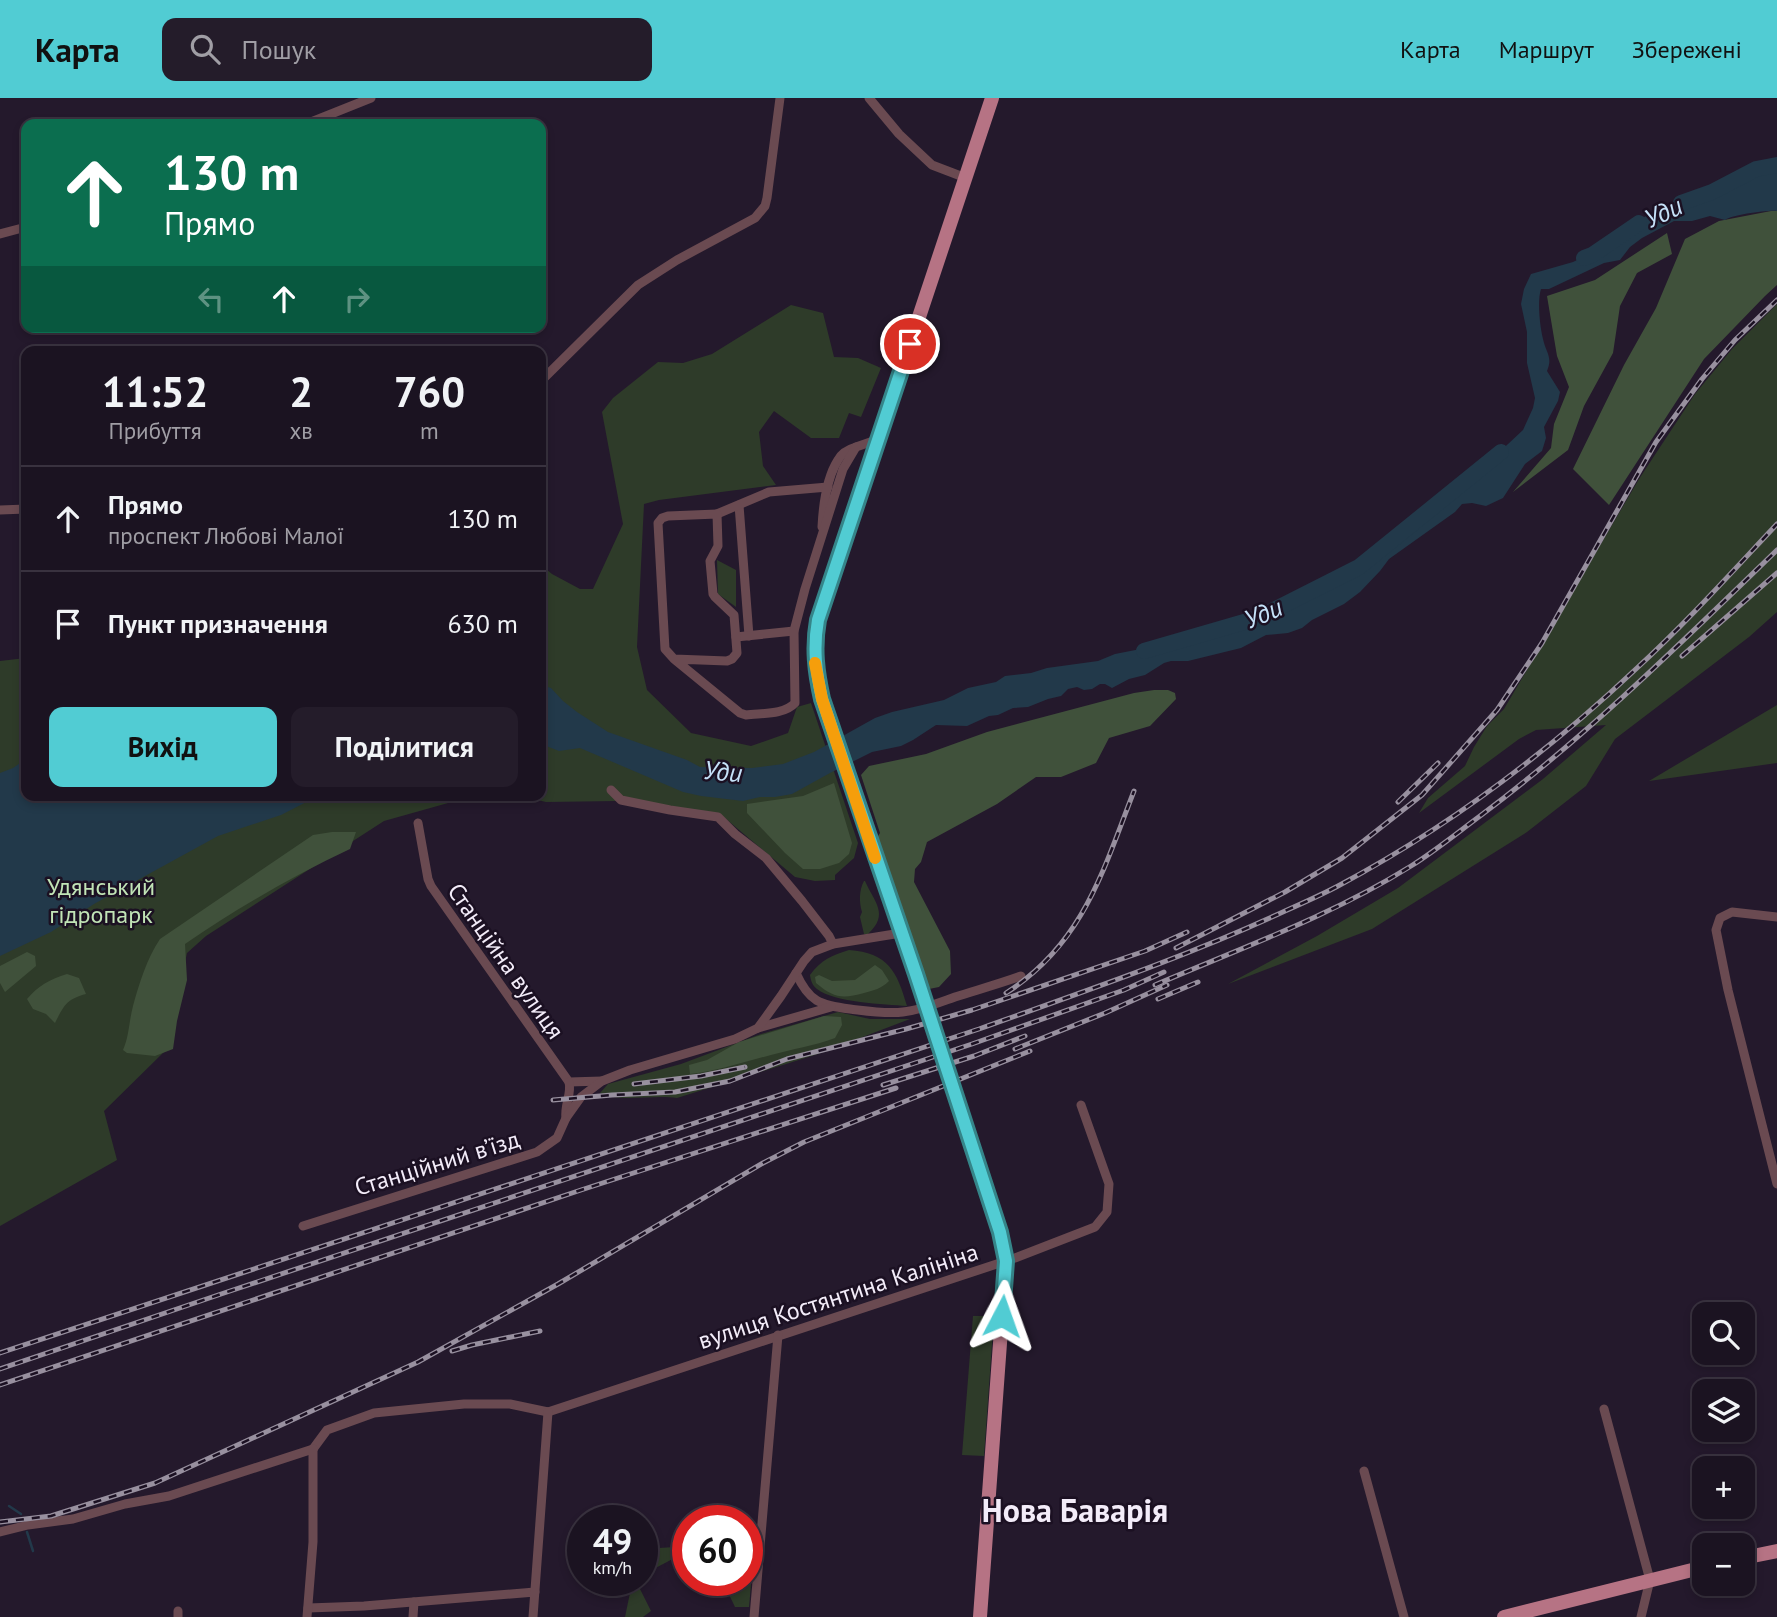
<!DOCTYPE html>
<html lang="uk">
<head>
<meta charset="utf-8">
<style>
	body { margin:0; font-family:"PT Sans",sans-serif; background:#241c2a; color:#f1f3f6; height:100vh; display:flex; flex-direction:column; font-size:26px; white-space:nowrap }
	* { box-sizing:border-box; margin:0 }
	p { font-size:23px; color:#a09ea5 }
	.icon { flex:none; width:38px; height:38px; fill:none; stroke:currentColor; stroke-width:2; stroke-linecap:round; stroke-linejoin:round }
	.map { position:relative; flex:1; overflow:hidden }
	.sheet { position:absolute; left:21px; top:248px; width:525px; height:455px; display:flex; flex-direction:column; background:#1b1321; border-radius:14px; box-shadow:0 4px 10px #0003,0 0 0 2px #39323f }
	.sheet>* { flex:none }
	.banner { position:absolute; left:21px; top:21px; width:525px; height:214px; border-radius:14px; box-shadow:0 4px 10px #0003,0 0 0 2px #39323f; background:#0b6e4f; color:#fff; overflow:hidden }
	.controls { position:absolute; left:1692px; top:1204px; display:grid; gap:14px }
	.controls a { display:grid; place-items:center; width:63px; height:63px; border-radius:14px; background:#1b1321; box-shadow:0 4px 10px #0003,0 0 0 2px #39323f; font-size:35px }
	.speed { position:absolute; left:567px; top:1407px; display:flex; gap:14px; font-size:35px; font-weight:700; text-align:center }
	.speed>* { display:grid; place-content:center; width:91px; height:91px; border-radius:50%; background:#1b1321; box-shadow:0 4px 10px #0003,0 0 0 2px #39323f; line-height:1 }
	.speed small { font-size:18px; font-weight:400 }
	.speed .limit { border:10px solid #d22; background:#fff; color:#111 }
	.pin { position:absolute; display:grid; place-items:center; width:60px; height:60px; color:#fff; margin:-30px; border:4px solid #fff; border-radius:50%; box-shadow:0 2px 7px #0007 }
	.me { position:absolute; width:77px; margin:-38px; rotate:4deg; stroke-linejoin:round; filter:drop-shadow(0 0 5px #0008) }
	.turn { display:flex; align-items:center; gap:24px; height:147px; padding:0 28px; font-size:32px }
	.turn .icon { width:91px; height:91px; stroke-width:2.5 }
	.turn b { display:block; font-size:49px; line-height:60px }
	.lanes { display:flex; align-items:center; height:66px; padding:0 28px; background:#0003; justify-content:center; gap:35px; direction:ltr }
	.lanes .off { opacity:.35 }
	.eta { display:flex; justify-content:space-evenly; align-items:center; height:119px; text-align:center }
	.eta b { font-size:42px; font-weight:700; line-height:49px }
	.button { display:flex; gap:14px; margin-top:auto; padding:14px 28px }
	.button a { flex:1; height:80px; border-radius:14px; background:#51ccd3; color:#111; font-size:28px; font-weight:700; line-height:80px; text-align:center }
	.button a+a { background:#241c2a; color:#f1f3f6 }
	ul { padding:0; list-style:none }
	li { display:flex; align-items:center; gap:21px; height:105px; padding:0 28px; border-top:2px solid #39323f }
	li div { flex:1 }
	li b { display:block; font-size:26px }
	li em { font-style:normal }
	header { display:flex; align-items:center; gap:42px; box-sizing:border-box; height:98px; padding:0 35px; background:#51ccd3; color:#111 }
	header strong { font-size:33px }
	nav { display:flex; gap:38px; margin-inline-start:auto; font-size:24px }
	.search { width:490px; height:63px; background:#241c2a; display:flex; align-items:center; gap:18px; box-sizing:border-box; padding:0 24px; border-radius:14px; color:#a09ea5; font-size:26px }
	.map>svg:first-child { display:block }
</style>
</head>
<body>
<header>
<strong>Карта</strong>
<div class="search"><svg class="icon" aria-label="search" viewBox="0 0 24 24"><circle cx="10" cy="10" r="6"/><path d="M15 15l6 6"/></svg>Пошук</div>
<nav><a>Карта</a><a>Маршрут</a><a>Збережені</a></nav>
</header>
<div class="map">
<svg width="1777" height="1519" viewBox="0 0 1777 1519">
	<rect width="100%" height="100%" fill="#24192c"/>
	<!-- green -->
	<g fill="#2e3b29">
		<polygon points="1777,206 1777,514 1749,539 1615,641 1586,688 1527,734 1372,831 1228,886 1317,838 1398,790 1543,681 1606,627 1536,632 1519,641 1419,715 1428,700 1465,668 1474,649 1487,628 1504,611 1639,381 1695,296 1732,251"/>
		<polygon points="791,207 823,215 834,259 858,260 881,270 861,319 849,315 839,340 811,340 774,313 759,334 763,368 776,387 659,402 644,406 637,549 647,592 691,635 751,648 788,635 797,609 811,605 858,745 854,760 835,777 835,782 815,783 795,779 719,715 617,703 546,704 520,698 541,698 541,467 552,476 580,491 593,491 623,426 602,314 613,300 658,264 683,265 712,256"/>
		<polygon points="717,462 736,472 736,509 718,496"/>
		<polygon points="26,560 26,698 473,698 384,723 206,838 187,855 166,952 104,1013 117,1062 0,1128 0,563"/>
		<polygon points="1777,607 1777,665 1649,683"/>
		<path d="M864 783H865C874 804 890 816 868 836H864L860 819 862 814C859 804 859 792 864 783Z"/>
		<path d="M849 852C888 855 897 873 907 908 884 906 835 905 817 891 812 887 811 883 810 877 821 862 832 857 849 852Z"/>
		<path d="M838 914 870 921H910L818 956 677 1000C653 996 621 1005 600 995L608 986 681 966 761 936Z"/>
		<polygon points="973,1218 994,1218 984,1358 962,1357"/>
		<polygon points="747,1440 755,1443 749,1509 735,1509 722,1482 747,1482"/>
		<polygon points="688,1442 688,1453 642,1477 642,1451 675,1449"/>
		<polygon points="638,1487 651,1513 643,1519 625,1519 631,1490"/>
	</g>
	<!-- forest -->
	<g fill="#40513b">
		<polygon points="1771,113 1777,113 1777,187 1765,198 1704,261 1609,407 1573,371 1624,267 1656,210 1685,141 1719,123"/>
		<polygon points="1667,135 1672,156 1637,175 1620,208 1613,255 1584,308 1568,352 1513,394 1551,350 1554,326 1569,289 1557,258 1547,198 1595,182"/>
		<polygon points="1154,592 1168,592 1175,595 1176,601 1150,628 1109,640 1096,665 1061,679 1036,679 997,706 927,744 921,764 915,771 914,784 950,853 951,876 939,889 929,891 875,743 880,735 861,677 869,668 926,656 987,634 1134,595"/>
		<polygon points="834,685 852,745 849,756 839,765 820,771 803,771 785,755 747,715 747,706 803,698"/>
		<path d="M332 734H356L350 751C293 778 237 810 185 846L187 882 177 923 173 951 155 958 127 955 123 952C129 939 129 923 133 908 139 886 147 860 160 841L313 737Z"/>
		<polygon points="27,854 35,858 36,868 5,894 0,885 0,868"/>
		<path d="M875 867 882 872 889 883C881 891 874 892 864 895 842 901 834 900 816 885L815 879 819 877 832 883 855 882Z"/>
		<path d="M67 876 79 880 86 896C67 901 64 907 55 925L46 916 33 911 27 901C38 888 50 881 67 876Z"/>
		<path d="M824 918 841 919 842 927 835 940C814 948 792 951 771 957 744 964 718 973 690 976L689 967 707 962 739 944Z"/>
	</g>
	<!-- water -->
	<g fill="#22394a">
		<path d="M1777 70V113C1767 112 1732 117 1725 122L1710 118 1692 123H1674L1642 140 1630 149 1620 162 1604 165 1549 191H1541C1537 203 1540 229 1543 241 1546 255 1553 259 1547 273L1560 294 1558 303 1544 329 1546 340 1542 353 1525 366 1503 400 1486 408 1472 405 1462 406 1455 414 1389 461 1380 473 1360 494 1344 506 1312 522 1302 530 1288 535 1266 537 1241 550 1188 563H1171L1164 565 1145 577 1129 581 1112 590 1105 586H1100L1092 591 1084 592 1077 589 1068 591 1061 598 1048 601 1028 609 1013 610 998 617 989 618 967 628 936 627 913 642 901 648 872 654 830 675 792 696 775 699H760L743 703 701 698 683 694 580 650 559 653 541 646V587L551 590 563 603 577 614 608 634 687 662 700 669 752 670 783 666 814 654 875 620 892 614 944 602 968 590 996 584 1005 578 1031 575 1047 570 1098 563 1115 556 1197 540 1300 500 1343 480 1391 449 1461 390 1523 332 1533 310 1535 300 1527 265V234L1521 206 1524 191 1531 176 1573 164 1603 150 1616 141 1635 124 1650 116 1695 99 1711 96 1746 80Z"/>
		<polygon points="26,661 26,698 318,698 281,717 218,738 94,806 51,834 0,858 0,675 13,670"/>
	</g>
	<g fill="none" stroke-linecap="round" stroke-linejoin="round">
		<!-- stream -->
		<g stroke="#22394a" stroke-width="2.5">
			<polyline points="9,1408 21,1416"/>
			<polyline points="27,1434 33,1453"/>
		</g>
		<!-- river -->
		<g stroke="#22394a" stroke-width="16">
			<polyline points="1681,105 1712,94 1756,71 1777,67"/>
			<polyline points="1584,160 1592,157 1639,125"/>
			<polyline points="1144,553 1258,520 1359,469 1501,354"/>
		</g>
		<!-- minor -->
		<g stroke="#6a4a51" stroke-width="9">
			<polyline points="869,0 899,36 932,67 966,80"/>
			<polyline points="306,26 371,0"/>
			<polyline points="0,136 26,129"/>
			<polyline points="541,283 638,187 677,162 755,120 765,108 767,100 780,0"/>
			<polyline points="739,407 749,538"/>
			<polyline points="0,412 26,411"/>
			<polyline points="717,416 769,394 828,389"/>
			<path d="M822 429C823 409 827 379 838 362 842 354 849 351 856 349"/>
			<polyline points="736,539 794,533"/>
			<path d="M674 561 727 563 732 561 737 555 734 517 715 499 713 496 710 463 718 448 717 416 668 418 662 420 658 425 665 551 674 561 740 615 746 617C762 615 784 617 795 605L794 533 805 491 843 371 856 349 879 341"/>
			<polyline points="611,692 621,702 670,712 718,719 735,736 766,760 802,803 829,838 833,846"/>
			<polyline points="418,725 428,781 431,788 569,984 602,983"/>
			<polyline points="1777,819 1732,814 1720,820 1716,832 1728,892 1777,1086"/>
			<path d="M796 875C809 904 820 907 850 911 867 913 885 916 903 914 921 912 938 905 955 899 977 892 999 886 1021 878"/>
			<polyline points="758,930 831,909"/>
			<path d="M566 1020C564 1007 572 996 569 984"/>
			<polyline points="303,1128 537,1054 557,1040 566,1020 581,999 602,983 630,972 735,941 758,930 781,898 804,863 812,854 833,846 901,835"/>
			<polyline points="1604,1311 1650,1482 1641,1519"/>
			<polyline points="548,1314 1015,1160 1095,1129 1107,1114 1109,1086 1081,1007"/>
			<polyline points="313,1351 327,1332 374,1315 464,1306 510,1306 548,1314"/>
			<polyline points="1364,1373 1404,1519"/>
			<polyline points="0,1434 28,1427 73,1421 125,1406 169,1398 313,1351"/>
			<polyline points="308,1510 364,1508 535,1494"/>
			<polyline points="178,1519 178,1513"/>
			<polyline points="307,1519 313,1444 313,1351"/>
			<polyline points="413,1519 414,1504"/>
			<polyline points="533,1519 548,1314"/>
			<polyline points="754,1519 778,1237"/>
		</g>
		<!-- primary -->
		<g stroke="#b67384" stroke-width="14">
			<polyline points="1743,1460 1777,1453"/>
			<path d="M980 1519 1006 1163 1000 1134 974 1050 822 601C816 574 813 550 818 522L992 0"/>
			<polyline points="1504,1519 1704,1469"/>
		</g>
		<defs>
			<g id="rail">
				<polyline points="1682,558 1777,475"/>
				<polyline points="1398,704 1438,665"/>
				<polyline points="1176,850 1285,794 1342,760 1422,697 1497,612 1542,545 1656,344 1702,281 1735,242 1777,202"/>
				<path d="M1155 887C1241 850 1331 818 1411 768 1435 753 1457 735 1480 718 1587 638 1681 545 1777 452"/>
				<path d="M1006 895C1083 846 1103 773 1134 693"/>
				<polyline points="1158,901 1198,884"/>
				<polyline points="1015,951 1105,915 1167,887"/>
				<polyline points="634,986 701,978 745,969"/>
				<polyline points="883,987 974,958 1025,938"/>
				<polyline points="553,1002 612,997 675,994 730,983 787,961 906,931 972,912 1145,853 1187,834"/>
				<polyline points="452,1253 472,1247 540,1233"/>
				<path d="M0 1255 979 931C1082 894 1186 859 1285 813 1303 805 1321 797 1338 788 1447 730 1547 655 1637 570 1686 525 1731 475 1777 426"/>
				<polyline points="0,1271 230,1193 972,946 1124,892 1164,874"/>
				<polyline points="0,1287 581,1092 896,990"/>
				<polyline points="0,1424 51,1418 155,1385 418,1264 558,1186 763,1065 804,1044 1030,953"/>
			</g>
		</defs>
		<!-- rail casing -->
		<use href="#rail" stroke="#98909f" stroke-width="5"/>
		<!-- rail -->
		<use href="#rail" stroke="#1b1022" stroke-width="2.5" stroke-dasharray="8" stroke-linecap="butt"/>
	</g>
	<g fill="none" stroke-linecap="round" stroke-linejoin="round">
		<defs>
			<path id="route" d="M910 246 818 522C813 550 816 574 822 601L916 876 1000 1134 1006 1163 1002 1218"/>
		</defs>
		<!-- route casing -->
		<use href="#route" stroke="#358589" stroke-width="18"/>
		<!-- route -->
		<use href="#route" stroke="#51ccd3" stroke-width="12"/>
		<!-- slow -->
		<polyline stroke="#f59e0b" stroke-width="12" points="815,565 822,601 875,760"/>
	</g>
	<g text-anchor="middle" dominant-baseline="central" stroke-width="5" stroke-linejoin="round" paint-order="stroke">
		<!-- park labels -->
		<g font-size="24" fill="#c1e4b6" stroke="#1b1022">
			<text x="101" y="788">Удянський<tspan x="101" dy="28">гідропарк</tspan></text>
		</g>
		<!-- street labels -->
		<g font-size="24" fill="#f3ecf9" stroke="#1b1022">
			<text transform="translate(506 863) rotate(55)">Станційна вулиця</text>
			<text transform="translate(437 1065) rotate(-17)">Станційний в’їзд</text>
			<text transform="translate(838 1198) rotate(-18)">вулиця Костянтина Калініна</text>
		</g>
		<!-- water labels -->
		<g font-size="26" font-style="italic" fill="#c5e1f8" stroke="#1b1022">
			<text transform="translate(1663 114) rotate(-25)">Уди</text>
			<text transform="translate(1263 515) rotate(-23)">Уди</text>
			<text transform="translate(723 673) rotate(5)">Уди</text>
		</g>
		<!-- district labels -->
		<g font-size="32" font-weight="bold" fill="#f3ecf9" stroke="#1b1022">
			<text x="1075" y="1412">Нова Баварія</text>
		</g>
	</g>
</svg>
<div class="controls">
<a><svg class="icon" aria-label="search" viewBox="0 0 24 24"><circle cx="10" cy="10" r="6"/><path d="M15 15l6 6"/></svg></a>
<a><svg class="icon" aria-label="layers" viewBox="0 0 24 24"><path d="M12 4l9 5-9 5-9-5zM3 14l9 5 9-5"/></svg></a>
<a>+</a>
<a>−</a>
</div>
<div class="speed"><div>49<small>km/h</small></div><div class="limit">60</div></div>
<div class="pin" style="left:910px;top:246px;background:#d93025"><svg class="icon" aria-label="arrive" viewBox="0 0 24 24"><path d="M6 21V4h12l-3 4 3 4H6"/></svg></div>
<svg class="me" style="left:1002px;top:1218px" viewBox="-20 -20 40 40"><path d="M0-17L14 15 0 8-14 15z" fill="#51ccd3" stroke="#fff" stroke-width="4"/></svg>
<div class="banner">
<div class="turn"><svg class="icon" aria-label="ahead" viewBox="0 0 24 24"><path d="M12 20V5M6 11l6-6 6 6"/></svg><div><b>130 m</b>Прямо</div></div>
<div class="lanes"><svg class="icon off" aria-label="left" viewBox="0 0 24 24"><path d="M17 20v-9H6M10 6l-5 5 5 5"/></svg><svg class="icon" aria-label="ahead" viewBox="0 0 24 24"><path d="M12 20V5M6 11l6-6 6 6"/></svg><svg class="icon off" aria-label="right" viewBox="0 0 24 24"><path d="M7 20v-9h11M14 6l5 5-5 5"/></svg></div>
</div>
<section class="sheet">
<div class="eta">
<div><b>11:52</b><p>Прибуття</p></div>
<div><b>2</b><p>хв</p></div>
<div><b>760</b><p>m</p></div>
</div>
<ul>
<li><svg class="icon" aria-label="ahead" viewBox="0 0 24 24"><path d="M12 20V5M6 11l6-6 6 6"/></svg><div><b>Прямо</b><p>проспект Любові Малої</p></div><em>130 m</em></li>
<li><svg class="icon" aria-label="arrive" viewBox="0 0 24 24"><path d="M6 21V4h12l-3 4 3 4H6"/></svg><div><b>Пункт призначення</b></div><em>630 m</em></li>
</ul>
<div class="button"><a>Вихід</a><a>Поділитися</a></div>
</section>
</div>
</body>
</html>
